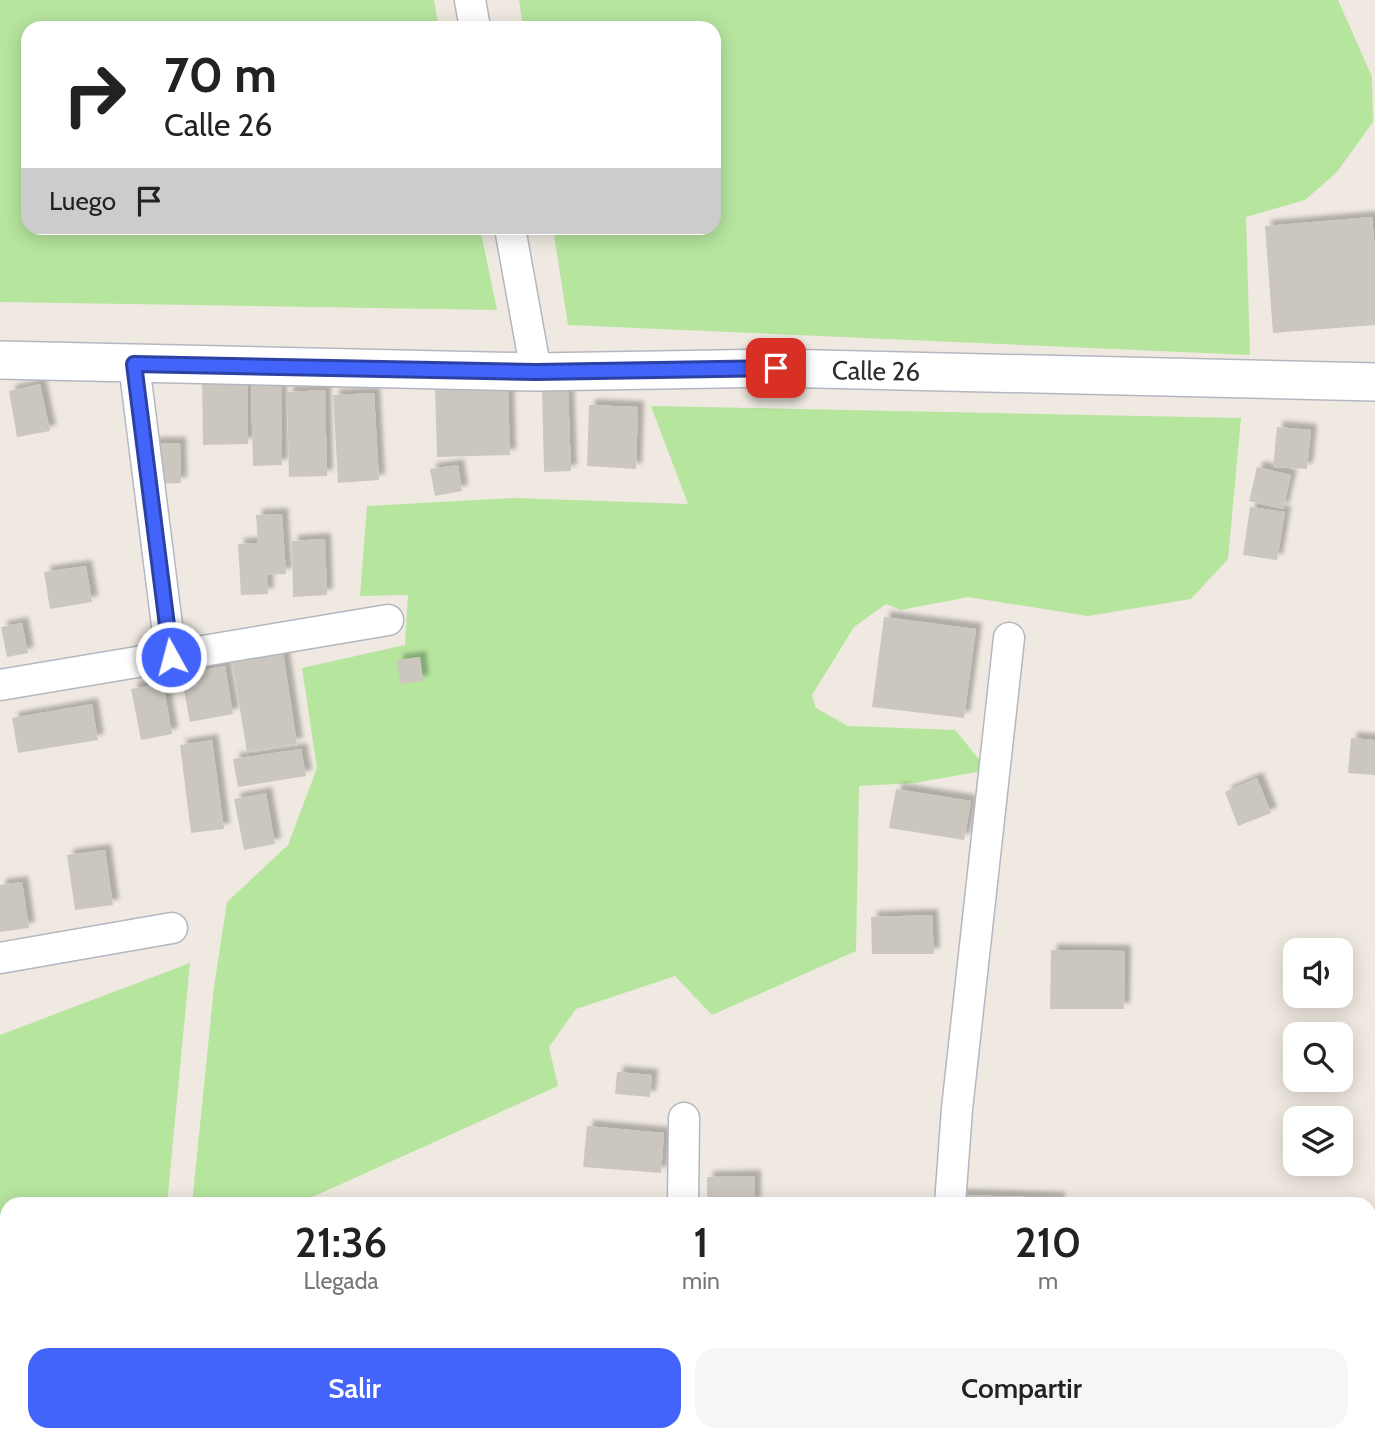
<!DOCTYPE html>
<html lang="es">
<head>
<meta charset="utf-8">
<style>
	body { margin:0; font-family:Cabin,sans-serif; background:#f6f6f6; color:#222; height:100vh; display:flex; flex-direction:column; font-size:26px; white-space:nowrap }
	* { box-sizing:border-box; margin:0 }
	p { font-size:23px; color:#767676 }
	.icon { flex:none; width:38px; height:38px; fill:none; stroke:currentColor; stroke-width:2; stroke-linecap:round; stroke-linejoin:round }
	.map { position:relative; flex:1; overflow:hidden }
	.panel { position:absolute; left:0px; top:1197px; width:1376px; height:245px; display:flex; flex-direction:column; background:#fff; border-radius:21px 21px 0 0; box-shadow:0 4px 18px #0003 }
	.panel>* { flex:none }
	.top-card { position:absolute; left:21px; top:21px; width:700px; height:214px; border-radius:21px; box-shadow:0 4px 18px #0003; background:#fff; color:#222; overflow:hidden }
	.controls { position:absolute; left:1283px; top:938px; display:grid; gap:14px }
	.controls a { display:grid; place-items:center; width:70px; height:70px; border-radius:14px; background:#fff; box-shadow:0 4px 18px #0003; font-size:35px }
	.pin { position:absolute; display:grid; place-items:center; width:60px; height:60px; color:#fff; margin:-30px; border-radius:14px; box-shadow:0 4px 10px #0006 }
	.me { position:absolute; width:77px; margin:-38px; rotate:353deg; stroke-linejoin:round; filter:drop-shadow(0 0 5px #0008) }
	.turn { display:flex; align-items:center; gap:24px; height:147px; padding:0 28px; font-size:32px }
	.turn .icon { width:91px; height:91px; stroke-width:2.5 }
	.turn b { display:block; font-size:49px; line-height:60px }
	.then { display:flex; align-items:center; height:66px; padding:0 28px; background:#0003; gap:14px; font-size:26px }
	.eta { display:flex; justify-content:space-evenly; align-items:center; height:119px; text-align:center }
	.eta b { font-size:42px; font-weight:600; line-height:49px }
	.button { display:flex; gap:14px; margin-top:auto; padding:14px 28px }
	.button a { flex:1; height:80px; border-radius:21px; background:#4264fb; color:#fff; font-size:28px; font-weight:600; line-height:80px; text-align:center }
	.button a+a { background:#f6f6f6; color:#222 }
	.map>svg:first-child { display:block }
</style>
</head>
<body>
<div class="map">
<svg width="1375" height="1442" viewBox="0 0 1375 1442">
	<defs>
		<filter id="shadow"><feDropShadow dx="6" dy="-6" stdDeviation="2" flood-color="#0004"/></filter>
	</defs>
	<rect width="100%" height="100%" fill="#efe9e1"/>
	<!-- green -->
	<g fill="#b6e59e">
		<polygon points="0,0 434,0 439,28 28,28 28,228 480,228 497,310 0,302"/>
		<polygon points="519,0 1338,0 1372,77 1373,122 1337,172 1305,200 1246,217 1250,355 568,325 553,228 714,228 714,28 523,28"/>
		<polygon points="651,406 1241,418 1228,559 1191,599 1088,616 968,597 901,610 886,604 854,627 812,695 816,708 848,726 955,730 988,770 914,783 859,786 856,951 712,1015 675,976 576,1009 549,1047 558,1086 297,1204 192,1204 214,987 227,902 288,845 317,768 302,668 405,645 408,595 360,596 367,506 514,498 688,504"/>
		<polygon points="190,963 167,1204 7,1204 7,1435 145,1435 145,1442 0,1442 0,1035"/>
	</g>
	<!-- building -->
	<g fill="#cbc7bf" filter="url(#shadow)">
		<polygon points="1372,217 1375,250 1375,325 1273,333 1265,226"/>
		<polygon points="247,378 248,444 203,445 202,379"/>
		<polygon points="281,382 282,465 253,466 251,383"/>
		<polygon points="40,384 50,431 17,437 9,391"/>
		<polygon points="508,387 510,455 437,457 435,389"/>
		<polygon points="568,388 571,471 544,472 542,389"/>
		<polygon points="325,390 327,476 289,477 287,392"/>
		<polygon points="374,393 379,480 338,483 333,395"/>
		<polygon points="589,405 638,407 636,469 587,466"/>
		<polygon points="1277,427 1311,430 1307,469 1273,467"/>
		<polygon points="152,443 180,443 181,483 153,484"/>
		<polygon points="458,465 462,491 435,496 430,469"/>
		<polygon points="1257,467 1291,475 1283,509 1249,501"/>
		<polygon points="1250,507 1285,512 1277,560 1243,555"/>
		<polygon points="282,514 286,574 267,575 268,594 241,595 238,544 258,543 256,515"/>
		<polygon points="325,539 327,595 293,597 292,541"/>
		<polygon points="86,566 92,602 50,609 44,572"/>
		<polygon points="884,617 976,629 964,718 872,707"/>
		<polygon points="22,623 28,653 7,657 1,627"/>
		<polygon points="283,652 297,744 247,752 232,661"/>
		<polygon points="420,657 423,681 400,684 397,660"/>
		<polygon points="225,666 233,714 190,722 181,674"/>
		<polygon points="163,683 172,734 141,740 131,689"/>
		<polygon points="92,704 98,740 18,753 12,718"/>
		<polygon points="1351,738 1375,740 1375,775 1348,773"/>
		<polygon points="212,740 224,829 191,833 180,745"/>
		<polygon points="301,749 306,776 238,787 233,759"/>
		<polygon points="1257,778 1271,813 1238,826 1225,792"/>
		<polygon points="896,789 971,801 964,840 889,828"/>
		<polygon points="266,793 275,844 244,850 234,799"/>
		<polygon points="105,850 113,905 75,910 67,855"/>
		<polygon points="22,882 29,928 0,932 0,885"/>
		<polygon points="932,915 934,954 872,954 871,917"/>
		<polygon points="1051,950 1125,951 1124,1009 1050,1009"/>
		<polygon points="617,1072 652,1075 650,1097 615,1094"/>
		<polygon points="587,1126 664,1133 661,1173 583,1167"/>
		<polygon points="755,1176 755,1204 707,1204 707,1177"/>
		<polygon points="959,1195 1059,1198 1059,1204 959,1204"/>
		<rect x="911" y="1435" width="44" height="7"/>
	</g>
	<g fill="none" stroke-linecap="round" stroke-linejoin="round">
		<defs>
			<g id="minor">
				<polyline points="470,0 475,28"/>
				<polyline points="510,228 536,372"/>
				<polyline points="134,364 171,657"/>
				<polyline points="0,685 388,620"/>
				<polyline points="0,958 172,928"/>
				<polyline points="683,1204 684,1118"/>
				<polyline points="950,1204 957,1109 1009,638"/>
				<polyline points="681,1442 681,1435"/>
			</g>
			<polyline id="tertiary" points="0,360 536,372 776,368 1375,382"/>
		</defs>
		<!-- minor casing -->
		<use href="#minor" stroke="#b4b7c1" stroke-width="33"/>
		<!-- tertiary casing -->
		<use href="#tertiary" stroke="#b4b7c1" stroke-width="40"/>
		<!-- minor -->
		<use href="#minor" stroke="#fff" stroke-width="30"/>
		<!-- tertiary -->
		<use href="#tertiary" stroke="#fff" stroke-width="37"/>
	</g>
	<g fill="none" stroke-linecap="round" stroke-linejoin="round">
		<defs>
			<polyline id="route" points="171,657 134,364 536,372 776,368"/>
		</defs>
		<!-- route casing -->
		<use href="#route" stroke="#2b41a3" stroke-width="18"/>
		<!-- route -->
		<use href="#route" stroke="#4264fb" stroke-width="12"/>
	</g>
	<g text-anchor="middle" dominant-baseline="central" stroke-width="6" stroke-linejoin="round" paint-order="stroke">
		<!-- street labels -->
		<g font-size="26" fill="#2e2e2e" stroke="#fff">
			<text transform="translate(876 371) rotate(1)">Calle 26</text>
		</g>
	</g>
</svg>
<div class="controls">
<a><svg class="icon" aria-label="sound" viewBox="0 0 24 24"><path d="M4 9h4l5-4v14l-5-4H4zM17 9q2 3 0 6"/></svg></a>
<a><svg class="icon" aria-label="search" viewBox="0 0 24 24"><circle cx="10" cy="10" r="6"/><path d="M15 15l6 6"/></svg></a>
<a><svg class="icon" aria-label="layers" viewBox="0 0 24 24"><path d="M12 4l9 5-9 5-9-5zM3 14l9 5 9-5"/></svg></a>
</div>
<div class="pin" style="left:776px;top:368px;background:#d93025"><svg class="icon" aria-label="arrive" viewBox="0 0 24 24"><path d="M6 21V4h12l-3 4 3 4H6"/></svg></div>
<svg class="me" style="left:171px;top:657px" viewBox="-20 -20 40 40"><circle r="17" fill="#4264fb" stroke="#fff" stroke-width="3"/><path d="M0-11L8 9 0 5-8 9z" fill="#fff"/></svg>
<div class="top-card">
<div class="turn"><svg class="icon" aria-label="right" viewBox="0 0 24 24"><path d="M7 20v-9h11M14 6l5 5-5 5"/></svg><div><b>70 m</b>Calle 26</div></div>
<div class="then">Luego<svg class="icon" aria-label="arrive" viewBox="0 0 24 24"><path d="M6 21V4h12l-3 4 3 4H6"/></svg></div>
</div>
<section class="panel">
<div class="eta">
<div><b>21:36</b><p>Llegada</p></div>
<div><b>1</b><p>min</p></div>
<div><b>210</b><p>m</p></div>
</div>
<div class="button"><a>Salir</a><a>Compartir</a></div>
</section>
</div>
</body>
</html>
